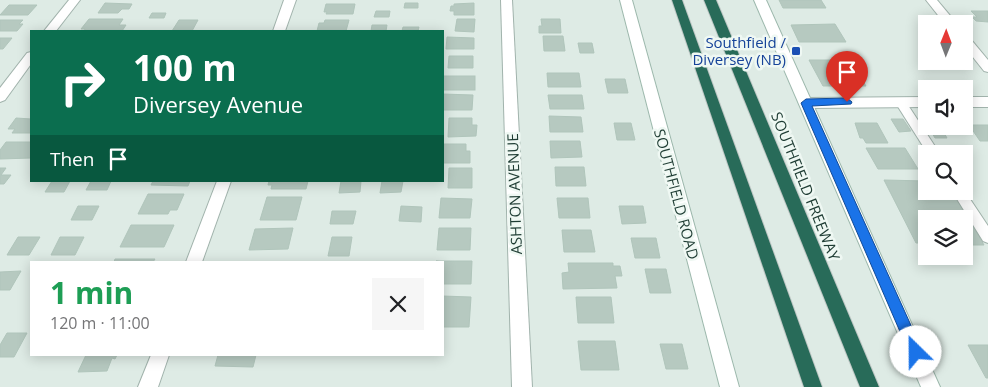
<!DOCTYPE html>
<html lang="en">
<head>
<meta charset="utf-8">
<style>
	body { margin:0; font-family:"Open Sans",sans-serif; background:#f6f6f6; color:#202124; height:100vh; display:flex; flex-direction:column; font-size:19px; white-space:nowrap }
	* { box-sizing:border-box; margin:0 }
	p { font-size:16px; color:#757577 }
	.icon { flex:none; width:28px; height:28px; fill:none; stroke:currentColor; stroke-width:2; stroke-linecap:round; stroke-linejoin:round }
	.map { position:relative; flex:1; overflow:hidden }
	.side { position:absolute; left:30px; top:261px; width:414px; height:95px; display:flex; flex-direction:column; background:#fff; border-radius:0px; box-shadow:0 2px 12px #0003 }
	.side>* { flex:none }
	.hud { position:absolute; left:30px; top:30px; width:414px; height:152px; border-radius:0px; box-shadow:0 2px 12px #0003; background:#0b6e4f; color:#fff; overflow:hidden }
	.needle { width:32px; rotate:1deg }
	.fabs { position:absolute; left:918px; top:15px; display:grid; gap:10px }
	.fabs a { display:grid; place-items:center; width:55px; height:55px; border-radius:0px; background:#fff; box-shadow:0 2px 12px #0003; font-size:25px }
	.pin { position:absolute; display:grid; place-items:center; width:42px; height:42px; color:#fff; margin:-51px -21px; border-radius:50% 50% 50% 0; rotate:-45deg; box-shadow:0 0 5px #0007 }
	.pin .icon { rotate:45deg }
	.me { position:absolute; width:55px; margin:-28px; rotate:337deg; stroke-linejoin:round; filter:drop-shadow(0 0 4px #0008) }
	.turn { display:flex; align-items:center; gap:18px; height:105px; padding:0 20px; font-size:22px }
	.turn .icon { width:65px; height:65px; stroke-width:2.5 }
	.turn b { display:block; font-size:35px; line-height:42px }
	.then { display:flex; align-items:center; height:48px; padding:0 20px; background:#0003; gap:10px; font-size:19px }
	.round { display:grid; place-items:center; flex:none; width:52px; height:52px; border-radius:0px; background:#f6f6f6 }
	.head { display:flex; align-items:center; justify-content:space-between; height:85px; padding:0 20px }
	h1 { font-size:30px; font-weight:700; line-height:38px; color:#1e9e55 }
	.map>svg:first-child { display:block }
</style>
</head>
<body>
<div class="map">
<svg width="988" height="387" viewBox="0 0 988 387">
	<rect width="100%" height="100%" fill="#deebe5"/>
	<!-- building -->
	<g fill="#b6c9c0" stroke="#b0c5bb">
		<polygon points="779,0 821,0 826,8 783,8"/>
		<polygon points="105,3 132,4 129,9 122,9 118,13 98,13"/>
		<polygon points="405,3 418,3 418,8 404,8"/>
		<polygon points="474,3 474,15 454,15 454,11 450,11 451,6 454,6 454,4"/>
		<polygon points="326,4 355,4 353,14 326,14 327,12 324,12"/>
		<polygon points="9,5 37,5 28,15 0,15"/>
		<polygon points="376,11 390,11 389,17 374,17"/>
		<polygon points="971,11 988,11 988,22 976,21 972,17 977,17"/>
		<polygon points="152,13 166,13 164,18 149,18"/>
		<polygon points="89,19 123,19 119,25 126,25 122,31 84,31 85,29 81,29"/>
		<polygon points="457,19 475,19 474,32 455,31"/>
		<polygon points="541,19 560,19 561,33 539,33 539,26 542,26"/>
		<polygon points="0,20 23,20 19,24 23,24 17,31 0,31"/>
		<polygon points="179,20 198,20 192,31 172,31"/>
		<polygon points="325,20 349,20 346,31 317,31 319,23 324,23"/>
		<polygon points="835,24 846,42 799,42 791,25"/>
		<polygon points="372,25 387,25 386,31 371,31"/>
		<polygon points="403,27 419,27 418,31 402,31"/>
		<polygon points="543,36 563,36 565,51 544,51"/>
		<polygon points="447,37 474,38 474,49 446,49"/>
		<polygon points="0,38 12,38 3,49 0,49"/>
		<polygon points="578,43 592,43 594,53 580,53"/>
		<polygon points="449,56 473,56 473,68 448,68"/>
		<polygon points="809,60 850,60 866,86 823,86"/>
		<polygon points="547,73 579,73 581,87 548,87"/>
		<rect x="442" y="76" width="33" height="14"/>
		<polygon points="605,79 625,79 628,93 608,93"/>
		<polygon points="442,94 473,95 472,110 442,110"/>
		<polygon points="548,95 582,95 584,109 550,109"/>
		<polygon points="549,116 581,117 583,132 550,132"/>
		<polygon points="16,118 31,119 31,133 12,133 15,129 8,129"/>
		<polygon points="449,118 472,118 472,125 477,125 476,136 448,137"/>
		<polygon points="891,119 903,119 911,131 899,132"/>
		<polygon points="614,123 631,123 635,140 617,140"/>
		<polygon points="855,123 877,123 888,143 866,143 863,138 860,138"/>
		<polygon points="969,125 988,125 988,141 980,141"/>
		<polygon points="928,126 940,126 947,138 935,138"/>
		<polygon points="550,141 580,141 582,157 551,158"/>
		<polygon points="6,142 31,142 31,158 0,159 0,150"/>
		<polygon points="444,144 466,144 466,151 470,151 470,163 443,163"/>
		<polygon points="866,148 905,148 918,169 878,169"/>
		<polygon points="555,167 584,167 586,186 556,186"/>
		<polygon points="0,168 6,168 1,175 11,175 4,184 0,184"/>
		<polygon points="449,168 472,168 472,188 448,188"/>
		<polygon points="884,180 926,181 926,191 952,191 984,245 964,245 964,219 926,219 926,243 916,243"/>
		<polygon points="52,181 70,181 64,192 45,192"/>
		<polygon points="91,181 111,181 107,190 86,190"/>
		<polygon points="153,181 190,181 188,186 151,185"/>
		<polygon points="269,181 308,181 306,189 271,189 272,185 268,185"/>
		<polygon points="341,181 361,181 360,192 339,193"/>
		<polygon points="382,181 403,181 401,192 380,193"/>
		<polygon points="148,194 184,194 177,210 170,210 168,214 138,214"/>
		<polygon points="267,197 302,197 296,220 260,220"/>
		<polygon points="441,198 472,199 470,218 439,218"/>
		<polygon points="557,198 588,198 590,218 559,218"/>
		<polygon points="78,206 99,206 92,220 71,220"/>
		<polygon points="401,206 422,207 421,222 399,221"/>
		<polygon points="619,206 643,206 646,223 622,224"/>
		<polygon points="332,211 356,211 353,224 330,224"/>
		<polygon points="131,225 174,225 164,247 120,247"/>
		<polygon points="293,228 288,249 249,250 255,229"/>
		<polygon points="439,228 471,228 470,250 437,250"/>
		<polygon points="562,230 591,230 595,252 564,252"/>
		<polygon points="18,237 40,237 29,255 7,255"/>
		<polygon points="60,237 84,237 75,255 51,255"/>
		<polygon points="332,237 352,237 349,256 328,256"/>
		<polygon points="631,238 656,238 660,258 635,258"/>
		<polygon points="115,259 155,259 153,262 159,262 114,262"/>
		<polygon points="436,261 472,261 471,284 442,284 442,262"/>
		<polygon points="568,263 613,263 613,266 620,266 622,276 615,276 617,288 563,289 562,273 569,272"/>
		<polygon points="645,269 666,269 671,293 650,293"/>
		<polygon points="21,271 10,290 0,290 0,272"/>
		<polygon points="442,296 471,297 469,327 442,327"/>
		<polygon points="576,297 611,297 614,323 578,323"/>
		<polygon points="7,333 27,333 14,357 0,357 0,345"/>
		<polygon points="578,341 615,341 619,370 581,370"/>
		<polygon points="660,344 682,344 688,369 666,369"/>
		<polygon points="968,345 988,345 988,378 986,378"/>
		<polygon points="86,355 117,355 115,359 112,358 107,371 78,372"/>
		<polygon points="218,355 256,355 253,367 215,366"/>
	</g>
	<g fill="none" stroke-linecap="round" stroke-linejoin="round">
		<defs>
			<g id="service">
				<polygon points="900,98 904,99 940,154 928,154 895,102"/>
				<polygon points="964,190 988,226 988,243 983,241 952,191 964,191"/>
			</g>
			<g id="minor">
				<polygon points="69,0 80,0 56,31 44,31"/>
				<polygon points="284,0 296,0 285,31 273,31"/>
				<polygon points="501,0 512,0 532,387 512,387"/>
				<polygon points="926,0 937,0 957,24 945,24"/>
				<polygon points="964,35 968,36 988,60 988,72 984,71 964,46"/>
				<polygon points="31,52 31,64 5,100 0,102 0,88 27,53"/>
				<polygon points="926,97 926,107 806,108 799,103 806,98"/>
				<rect x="964" y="97" width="24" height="10"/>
				<polygon points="217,181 231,181 202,262 186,262"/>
				<polygon points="151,355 169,355 158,387 138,387"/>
			</g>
			<g id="secondary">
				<polygon points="620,0 632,0 739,387 720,387"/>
				<polygon points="754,0 766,0 940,387 921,387"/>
			</g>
			<g id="motorway">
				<polygon points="672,0 682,0 822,387 804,387"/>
				<polygon points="704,0 716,0 879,387 860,387"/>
			</g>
		</defs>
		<!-- service casing -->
		<use href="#service" stroke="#a1b3ac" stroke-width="2"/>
		<!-- minor casing -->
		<use href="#minor" stroke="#a1b3ac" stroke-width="2"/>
		<!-- secondary casing -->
		<use href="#secondary" stroke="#9cb8ac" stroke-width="2"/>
		<!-- motorway casing -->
		<use href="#motorway" stroke="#c0c8c6" stroke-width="2"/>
		<!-- service -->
		<use href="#service" fill="#fff" fill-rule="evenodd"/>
		<!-- minor -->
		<use href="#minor" fill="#fff" fill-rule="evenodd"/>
		<!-- secondary -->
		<use href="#secondary" fill="#fff" fill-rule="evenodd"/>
		<!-- motorway -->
		<use href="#motorway" fill="#286b59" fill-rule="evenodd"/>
	</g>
	<!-- route -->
	<polygon fill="#1a73e8" stroke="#114b97" points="847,98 852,102 851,104 812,106 923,352 921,357 916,358 911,357 801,103 806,99"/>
	<!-- markers -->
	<rect fill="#1a4fb4" stroke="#eff8f3" stroke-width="2" x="791" y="46" width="10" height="10" rx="2.5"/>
	<g text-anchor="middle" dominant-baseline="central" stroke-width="5" stroke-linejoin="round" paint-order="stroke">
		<!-- transit labels -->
		<g font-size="15" fill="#164399" stroke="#eff8f3" text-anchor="end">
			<text x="786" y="42">Southfield /<tspan x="786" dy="17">Diversey (NB)</tspan></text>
		</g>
		<!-- street labels -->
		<g font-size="15" fill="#1e3c33" stroke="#eff8f3">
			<text transform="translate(806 186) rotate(68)">SOUTHFIELD FREEWAY</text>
			<text transform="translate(514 194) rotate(-92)">ASHTON AVENUE</text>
			<text transform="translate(677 194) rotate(75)">SOUTHFIELD ROAD</text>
		</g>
	</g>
</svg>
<div class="fabs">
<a><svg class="needle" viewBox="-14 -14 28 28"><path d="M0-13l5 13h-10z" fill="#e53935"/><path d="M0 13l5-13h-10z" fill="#757577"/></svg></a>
<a><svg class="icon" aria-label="sound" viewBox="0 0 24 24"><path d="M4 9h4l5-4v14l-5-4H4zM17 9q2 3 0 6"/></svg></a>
<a><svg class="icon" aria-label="search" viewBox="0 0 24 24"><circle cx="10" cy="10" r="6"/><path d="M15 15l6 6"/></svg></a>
<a><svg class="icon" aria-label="layers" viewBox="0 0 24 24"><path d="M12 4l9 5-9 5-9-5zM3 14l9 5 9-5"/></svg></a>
</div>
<div class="pin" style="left:847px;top:102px;background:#d93025"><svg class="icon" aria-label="arrive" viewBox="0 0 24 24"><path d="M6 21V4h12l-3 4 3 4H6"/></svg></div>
<svg class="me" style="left:916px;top:352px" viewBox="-20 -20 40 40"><circle r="19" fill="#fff"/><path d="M0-13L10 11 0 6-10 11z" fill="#1a73e8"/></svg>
<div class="hud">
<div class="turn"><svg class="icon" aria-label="right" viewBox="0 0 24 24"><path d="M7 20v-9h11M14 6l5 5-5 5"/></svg><div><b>100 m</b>Diversey Avenue</div></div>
<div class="then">Then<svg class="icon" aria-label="arrive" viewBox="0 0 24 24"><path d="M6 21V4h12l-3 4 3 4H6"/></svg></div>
</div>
<section class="side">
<div class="head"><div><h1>1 min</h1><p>120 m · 11:00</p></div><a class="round"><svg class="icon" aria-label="close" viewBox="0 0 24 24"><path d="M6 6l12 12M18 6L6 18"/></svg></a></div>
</section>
</div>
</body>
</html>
